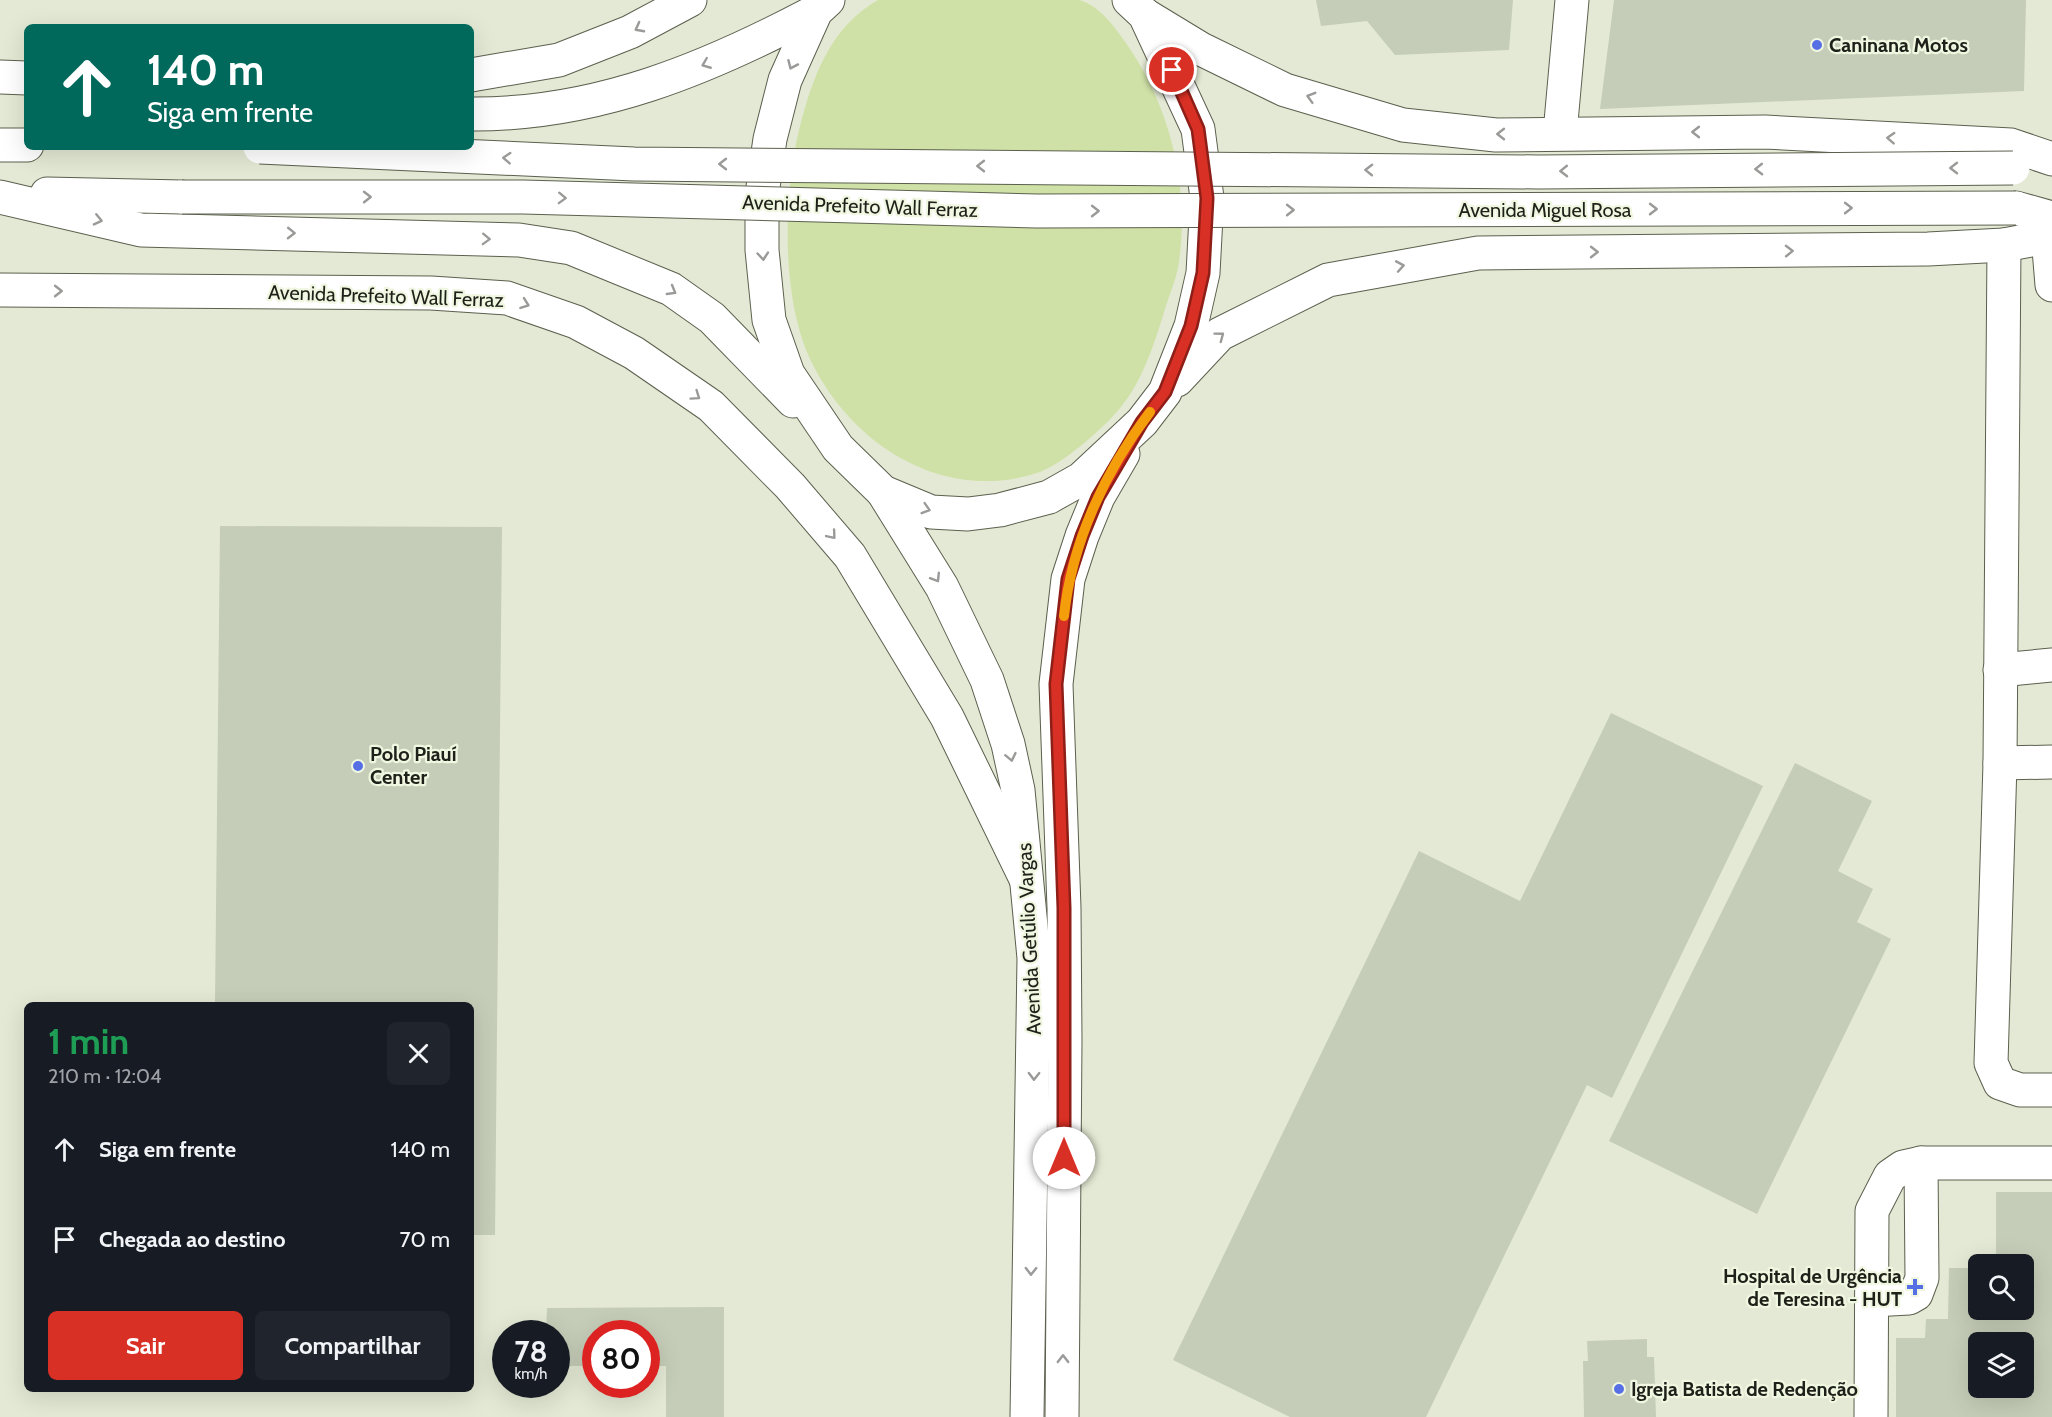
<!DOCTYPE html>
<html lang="pt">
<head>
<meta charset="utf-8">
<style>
	body { margin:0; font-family:Cabin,sans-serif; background:#20242c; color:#f1f3f6; height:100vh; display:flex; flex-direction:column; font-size:22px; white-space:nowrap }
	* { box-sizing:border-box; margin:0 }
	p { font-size:20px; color:#9ea1a6 }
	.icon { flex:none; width:33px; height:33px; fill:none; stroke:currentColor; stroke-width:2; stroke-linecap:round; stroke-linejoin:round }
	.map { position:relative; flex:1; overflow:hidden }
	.panel { position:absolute; left:24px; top:1002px; width:450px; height:390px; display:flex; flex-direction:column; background:#171b24; border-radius:9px; box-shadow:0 6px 24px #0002 }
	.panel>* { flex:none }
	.hud { position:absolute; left:24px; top:24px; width:450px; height:126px; border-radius:9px; box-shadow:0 6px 24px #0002; background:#00695c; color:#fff; overflow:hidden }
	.fabs { position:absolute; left:1968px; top:1254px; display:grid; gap:12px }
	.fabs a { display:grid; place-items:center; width:66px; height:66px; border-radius:9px; background:#171b24; box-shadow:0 6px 24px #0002; font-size:30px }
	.speed { position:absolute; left:492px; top:1320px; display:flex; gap:12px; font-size:30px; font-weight:700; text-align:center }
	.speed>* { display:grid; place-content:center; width:78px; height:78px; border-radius:50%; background:#171b24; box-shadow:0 6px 24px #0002; line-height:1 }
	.speed small { font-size:15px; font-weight:400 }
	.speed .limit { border:9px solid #d22; background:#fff; color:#111 }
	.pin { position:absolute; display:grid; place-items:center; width:51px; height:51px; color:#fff; margin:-26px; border:3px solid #fff; border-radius:50%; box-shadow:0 2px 6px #0007 }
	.me { position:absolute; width:66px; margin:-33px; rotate:0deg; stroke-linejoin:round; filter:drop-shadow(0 0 4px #0008) }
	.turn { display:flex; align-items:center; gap:21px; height:126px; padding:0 24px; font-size:27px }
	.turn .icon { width:78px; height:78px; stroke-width:2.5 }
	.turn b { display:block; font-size:42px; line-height:51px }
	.round { display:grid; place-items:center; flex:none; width:63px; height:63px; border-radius:9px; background:#20242c }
	.overview { display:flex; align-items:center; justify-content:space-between; height:102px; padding:0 24px }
	h1 { font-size:36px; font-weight:700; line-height:45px; color:#1e9e55 }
	.primary-button { display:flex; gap:12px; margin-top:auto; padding:12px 24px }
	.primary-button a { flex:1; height:69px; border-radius:9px; background:#d93025; color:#fff; font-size:24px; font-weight:700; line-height:69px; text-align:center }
	.primary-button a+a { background:#20242c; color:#f1f3f6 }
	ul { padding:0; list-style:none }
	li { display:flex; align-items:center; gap:18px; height:90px; padding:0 24px }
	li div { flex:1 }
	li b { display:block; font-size:22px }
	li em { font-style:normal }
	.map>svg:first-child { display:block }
</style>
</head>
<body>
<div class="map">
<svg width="2052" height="1417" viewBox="0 0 2052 1417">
	<rect width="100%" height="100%" fill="#e3e9d4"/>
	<!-- green -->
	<path fill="#d0e1a7" d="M878 0C928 0 978 0 1029 0 1043 0 1065 0 1079 0 1100 6 1114 26 1126 43 1171 107 1191 190 1178 268 1175 282 1169 296 1165 309 1155 342 1143 380 1121 407 1104 428 1062 465 1037 473 944 503 853 446 812 363 781 301 783 197 799 130 812 79 829 28 878 0Z"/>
	<!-- building -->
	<g fill="#c5ccb7" fill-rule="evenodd">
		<polygon points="1316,0 1513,0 1509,50 1395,55 1367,21 1321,26"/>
		<polygon points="1614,0 2026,0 2024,91 1600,109"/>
		<polygon points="220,526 502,527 495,1235 471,1235 471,1005 215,1005"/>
		<polygon points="1611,713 1763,786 1612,1098 1587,1085 1426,1417 1290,1417 1173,1360 1419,851 1520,901"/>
		<polygon points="1795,763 1872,801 1838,871 1873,889 1857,922 1891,939 1757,1214 1609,1141"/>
		<path d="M1996 1192H2052V1417H1896V1338H1925L1926 1319H1948L1949 1268H1978V1310H2024V1264H1996ZM1978 1342H2024V1388H1978Z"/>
		<polygon points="724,1307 724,1417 666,1417 666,1366 646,1366 646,1334 596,1334 596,1366 556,1366 556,1334 546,1334 547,1308"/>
		<polygon points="1647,1339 1647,1357 1654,1357 1656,1417 1584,1417 1583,1361 1588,1361 1587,1341"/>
	</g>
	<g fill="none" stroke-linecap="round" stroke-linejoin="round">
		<defs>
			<g id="minor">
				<polyline points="1560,133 1572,0"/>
				<polyline points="2048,237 2052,285"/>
				<polyline points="2004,245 2000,763 2052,762"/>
				<polyline points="2000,670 2052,665"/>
				<polyline points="2000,763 1991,1063 2000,1083 2020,1090 2052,1090"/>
				<polyline points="1872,1300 1909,1298 1916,1294 1922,1278 1921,1163"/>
				<polyline points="1871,1417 1872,1211 1890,1176 1903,1167 1921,1163 2052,1163"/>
			</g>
			<g id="major">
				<polyline points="0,77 27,78"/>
				<path d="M471 114C596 115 707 69 816 11"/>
				<polyline points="0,290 431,293 507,298 576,322 634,353 711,406 790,486 850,556 947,717 1026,879"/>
			</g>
			<g id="highway">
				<polyline points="828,0 816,11 785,80 770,139 762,194 762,250 769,320 788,374 838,448 883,492 931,512 968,514 1000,510 1049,497 1081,479 1142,422 1165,392 1191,326 1203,273 1207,198 1198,129 1145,15 1129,0"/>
				<polyline points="1145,15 1201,49 1285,90 1403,125 1496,135 1765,132 2011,145 2052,159"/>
				<polyline points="471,75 559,60 630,32 690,0"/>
				<polyline points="0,145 27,145"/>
				<polyline points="47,194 182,197"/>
				<polyline points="0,197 141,230 519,240 571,248 671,289 712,318 793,401"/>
				<polyline points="2016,208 2052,218"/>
				<polyline points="1177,380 1220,334 1328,280 1478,253 1928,249 2004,245 2052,236"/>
				<polyline points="883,492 942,587 987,680 1008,744 1018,790 1034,958 1027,1417"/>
				<polyline points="1062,1417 1065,1040 1064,908 1056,684 1068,579 1082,536 1098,497 1123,454"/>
			</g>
		</defs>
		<!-- minor casing -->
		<use href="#minor" stroke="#5b604e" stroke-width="35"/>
		<!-- major casing -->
		<use href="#major" stroke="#5b604e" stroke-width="35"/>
		<!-- highway casing -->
		<use href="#highway" stroke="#5b604e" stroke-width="35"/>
		<!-- minor -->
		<use href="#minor" stroke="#fff" stroke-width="33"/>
		<!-- major -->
		<use href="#major" stroke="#fff" stroke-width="33"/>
		<!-- highway -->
		<use href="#highway" stroke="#fff" stroke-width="33"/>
		<defs>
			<g id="highway-bridge">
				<polyline points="260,147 634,164 1539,172 2013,168"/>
				<polyline points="182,197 523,197 1037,211 2016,208"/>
			</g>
		</defs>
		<!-- highway-bridge casing -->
		<use href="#highway-bridge" stroke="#5b604e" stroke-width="35" stroke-linecap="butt"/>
		<!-- highway-bridge -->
		<use href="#highway-bridge" stroke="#fff" stroke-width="33"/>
	</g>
	<!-- one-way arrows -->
	<defs><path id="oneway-chevron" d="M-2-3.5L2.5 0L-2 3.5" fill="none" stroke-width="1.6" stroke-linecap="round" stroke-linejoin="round" transform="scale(1.5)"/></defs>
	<g stroke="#9a9b98">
		<use href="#oneway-chevron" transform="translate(639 28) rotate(152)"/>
		<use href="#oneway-chevron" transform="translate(706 64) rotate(158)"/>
		<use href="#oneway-chevron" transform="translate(792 65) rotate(114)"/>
		<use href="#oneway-chevron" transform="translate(1311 97) rotate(-164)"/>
		<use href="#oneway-chevron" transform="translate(1696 132) rotate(180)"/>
		<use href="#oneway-chevron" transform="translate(1501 134) rotate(-180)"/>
		<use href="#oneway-chevron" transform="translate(1891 138) rotate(-177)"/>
		<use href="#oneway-chevron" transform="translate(507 158) rotate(-177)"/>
		<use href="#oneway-chevron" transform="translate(723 164) rotate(-180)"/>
		<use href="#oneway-chevron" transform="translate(981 166) rotate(-180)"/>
		<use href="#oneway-chevron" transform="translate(1954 168) rotate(180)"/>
		<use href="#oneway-chevron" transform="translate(1759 169) rotate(179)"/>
		<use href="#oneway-chevron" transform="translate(1369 170) rotate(-179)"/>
		<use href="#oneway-chevron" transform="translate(1564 171) rotate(179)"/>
		<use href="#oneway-chevron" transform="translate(367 197)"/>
		<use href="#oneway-chevron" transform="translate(562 198) rotate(2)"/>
		<use href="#oneway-chevron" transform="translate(1848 208)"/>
		<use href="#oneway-chevron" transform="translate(1653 209)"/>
		<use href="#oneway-chevron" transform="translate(1290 210)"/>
		<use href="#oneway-chevron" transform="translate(1095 211)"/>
		<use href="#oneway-chevron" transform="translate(98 220) rotate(13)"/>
		<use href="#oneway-chevron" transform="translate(291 233) rotate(1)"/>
		<use href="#oneway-chevron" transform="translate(486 239) rotate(2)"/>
		<use href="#oneway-chevron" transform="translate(1789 251) rotate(-1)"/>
		<use href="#oneway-chevron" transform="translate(1594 252)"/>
		<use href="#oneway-chevron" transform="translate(763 256) rotate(85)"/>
		<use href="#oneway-chevron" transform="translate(1400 266) rotate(-10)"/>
		<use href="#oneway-chevron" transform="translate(58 291)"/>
		<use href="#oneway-chevron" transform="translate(672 291) rotate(30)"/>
		<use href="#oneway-chevron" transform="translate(525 304) rotate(20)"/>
		<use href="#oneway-chevron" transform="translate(1220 336) rotate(-37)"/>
		<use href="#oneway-chevron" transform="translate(696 396) rotate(35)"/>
		<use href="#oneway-chevron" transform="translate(926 509) rotate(17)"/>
		<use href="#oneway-chevron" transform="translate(832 535) rotate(50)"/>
		<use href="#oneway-chevron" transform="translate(936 578) rotate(58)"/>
		<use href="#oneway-chevron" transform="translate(1011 757) rotate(78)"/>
		<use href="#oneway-chevron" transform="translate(1034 1076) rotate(91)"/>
		<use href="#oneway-chevron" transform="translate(1031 1271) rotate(91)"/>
		<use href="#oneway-chevron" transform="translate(1063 1359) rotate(-90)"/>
	</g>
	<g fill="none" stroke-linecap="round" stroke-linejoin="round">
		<defs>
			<polyline id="route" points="1064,1158 1064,908 1056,684 1068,579 1082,536 1098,497 1142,422 1165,392 1191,326 1203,273 1207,198 1198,129 1172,70"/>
		</defs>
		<!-- route casing -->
		<use href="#route" stroke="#8d1f18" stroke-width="15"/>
		<!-- route -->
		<use href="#route" stroke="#d93025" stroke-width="10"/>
		<!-- slow -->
		<path stroke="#f59e0b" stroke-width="10" d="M1064 616C1072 542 1105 471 1150 412"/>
	</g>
	<!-- markers -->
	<g fill="#576fe5" stroke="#f0f7e1" stroke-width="2">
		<circle cx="1817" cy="45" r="6"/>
		<circle cx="358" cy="766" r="6"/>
		<path d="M1912 1278h6v6h6v6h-6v6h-6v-6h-6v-6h6z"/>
		<circle cx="1619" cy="1389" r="6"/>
	</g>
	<g text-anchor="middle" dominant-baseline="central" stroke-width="4.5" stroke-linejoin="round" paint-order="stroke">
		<!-- poi labels -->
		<g font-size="20" font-weight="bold" fill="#1e2119" stroke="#f0f7e1" text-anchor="start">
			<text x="1829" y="45">Caninana Motos</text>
			<text x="370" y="754">Polo Piauí<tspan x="370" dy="23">Center</tspan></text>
			<text x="1902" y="1276" text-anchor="end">Hospital de Urgência<tspan x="1902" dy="23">de Teresina - HUT</tspan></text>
			<text x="1631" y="1389">Igreja Batista de Redenção</text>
		</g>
		<!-- street labels -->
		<g font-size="20" fill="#1e2119" stroke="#f0f7e1">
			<text transform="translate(860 206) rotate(2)">Avenida Prefeito Wall Ferraz</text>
			<text x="1545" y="210">Avenida Miguel Rosa</text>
			<text transform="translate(386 296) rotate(2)">Avenida Prefeito Wall Ferraz</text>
			<text transform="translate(1029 939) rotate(-93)">Avenida Getúlio Vargas</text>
		</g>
	</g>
</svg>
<div class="fabs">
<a><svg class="icon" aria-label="search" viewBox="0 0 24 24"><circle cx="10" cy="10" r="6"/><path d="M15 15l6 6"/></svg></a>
<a><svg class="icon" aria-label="layers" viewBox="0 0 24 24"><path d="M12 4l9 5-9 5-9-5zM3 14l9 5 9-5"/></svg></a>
</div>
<div class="speed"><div>78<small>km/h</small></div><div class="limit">80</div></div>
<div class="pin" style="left:1172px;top:70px;background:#d93025"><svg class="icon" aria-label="arrive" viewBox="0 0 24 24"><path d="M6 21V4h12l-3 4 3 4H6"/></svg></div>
<svg class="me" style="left:1064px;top:1158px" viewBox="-20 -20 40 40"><circle r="19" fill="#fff"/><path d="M0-13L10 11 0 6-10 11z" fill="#d93025"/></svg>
<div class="hud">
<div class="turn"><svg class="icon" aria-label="ahead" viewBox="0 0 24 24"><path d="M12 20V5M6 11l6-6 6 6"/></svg><div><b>140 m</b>Siga em frente</div></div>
</div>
<section class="panel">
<div class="overview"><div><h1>1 min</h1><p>210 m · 12:04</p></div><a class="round"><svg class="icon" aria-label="close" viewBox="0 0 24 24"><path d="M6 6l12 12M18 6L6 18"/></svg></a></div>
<ul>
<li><svg class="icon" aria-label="ahead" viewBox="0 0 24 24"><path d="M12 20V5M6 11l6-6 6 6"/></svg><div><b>Siga em frente</b></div><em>140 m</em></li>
<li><svg class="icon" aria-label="arrive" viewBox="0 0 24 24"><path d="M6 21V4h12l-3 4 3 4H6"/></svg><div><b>Chegada ao destino</b></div><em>70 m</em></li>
</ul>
<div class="primary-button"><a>Sair</a><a>Compartilhar</a></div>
</section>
</div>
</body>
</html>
